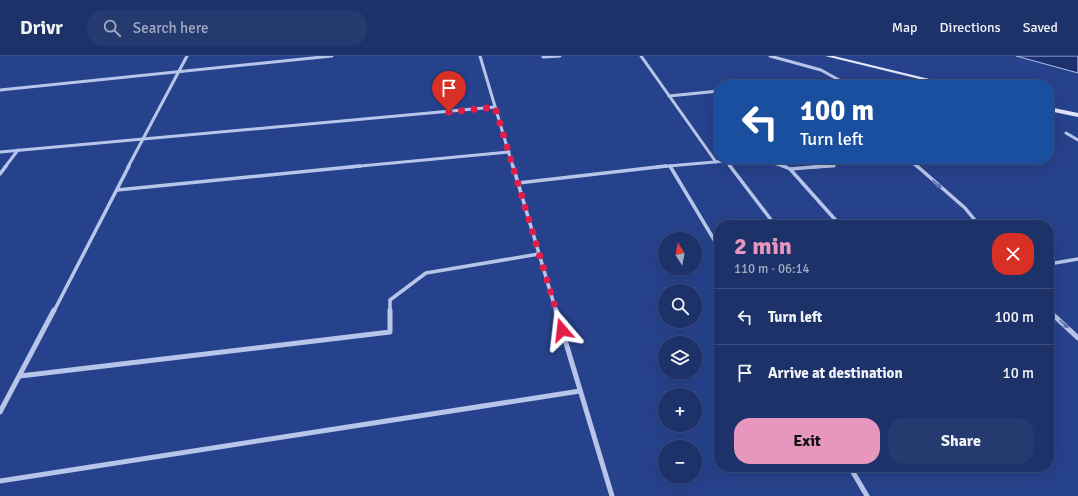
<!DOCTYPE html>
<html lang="en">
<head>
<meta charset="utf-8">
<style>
	body { margin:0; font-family:Signika,sans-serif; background:#253a6f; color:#f1f3f6; height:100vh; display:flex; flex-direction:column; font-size:15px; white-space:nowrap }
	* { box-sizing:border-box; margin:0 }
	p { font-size:13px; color:#a0aac0 }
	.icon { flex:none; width:22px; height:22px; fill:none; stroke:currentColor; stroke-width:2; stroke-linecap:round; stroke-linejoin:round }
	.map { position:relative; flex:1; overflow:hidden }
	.details { position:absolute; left:714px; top:164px; width:340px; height:252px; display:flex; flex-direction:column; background:#1d3269; border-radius:16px; box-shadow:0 4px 16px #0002,0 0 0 1px #3b4d7d }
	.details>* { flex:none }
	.guide { position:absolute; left:714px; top:24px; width:340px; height:84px; border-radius:16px; box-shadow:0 4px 16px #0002,0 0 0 1px #3b4d7d; background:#1a4fa0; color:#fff; overflow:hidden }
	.needle { width:26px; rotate:349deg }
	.buttons { position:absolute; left:658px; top:176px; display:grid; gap:8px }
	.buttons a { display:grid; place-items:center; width:44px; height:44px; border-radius:50%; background:#1d3269; box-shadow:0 4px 16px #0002,0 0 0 1px #3b4d7d; font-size:20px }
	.pin { position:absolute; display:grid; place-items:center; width:34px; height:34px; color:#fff; margin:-41px -17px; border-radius:50% 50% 50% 0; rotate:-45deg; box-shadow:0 0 4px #0007 }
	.pin .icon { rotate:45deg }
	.me { position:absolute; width:44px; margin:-22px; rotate:343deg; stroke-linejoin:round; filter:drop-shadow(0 0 3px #0008) }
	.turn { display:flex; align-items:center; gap:14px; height:84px; padding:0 20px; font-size:18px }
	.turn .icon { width:52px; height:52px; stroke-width:2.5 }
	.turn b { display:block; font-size:28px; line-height:34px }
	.round { display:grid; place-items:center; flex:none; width:42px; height:42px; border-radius:16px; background:#253a6f }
	.overview { display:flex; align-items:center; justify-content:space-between; height:68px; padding:0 20px }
	h1 { font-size:24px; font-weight:700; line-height:30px; color:#e797bd }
	.primary-button { display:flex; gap:8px; margin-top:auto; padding:8px 20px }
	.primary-button a { flex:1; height:46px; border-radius:16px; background:#e797bd; color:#111; font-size:16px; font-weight:700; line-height:46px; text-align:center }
	.primary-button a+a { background:#253a6f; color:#f1f3f6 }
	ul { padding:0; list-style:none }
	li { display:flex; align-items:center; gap:12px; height:56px; padding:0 20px; border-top:1px solid #3b4d7d }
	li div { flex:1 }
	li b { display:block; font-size:15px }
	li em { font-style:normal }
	header { display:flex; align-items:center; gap:24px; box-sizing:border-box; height:56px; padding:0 20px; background:#1d3269; border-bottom:1px solid #3b4d7d }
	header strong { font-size:19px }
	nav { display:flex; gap:22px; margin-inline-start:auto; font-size:14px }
	.search { width:280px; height:36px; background:#253a6f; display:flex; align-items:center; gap:10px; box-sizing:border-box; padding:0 14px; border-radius:16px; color:#a0aac0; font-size:15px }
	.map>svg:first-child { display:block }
</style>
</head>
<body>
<header>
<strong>Drivr</strong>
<div class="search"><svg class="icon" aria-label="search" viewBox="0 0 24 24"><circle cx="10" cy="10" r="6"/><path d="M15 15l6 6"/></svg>Search here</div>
<nav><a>Map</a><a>Directions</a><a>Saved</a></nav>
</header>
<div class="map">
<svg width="1078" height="440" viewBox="0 0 1078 440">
	<rect width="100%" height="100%" fill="#27428c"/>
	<!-- water -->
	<polygon fill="#1c316d" stroke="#abbeeb" points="1016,0 1078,0 1078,17"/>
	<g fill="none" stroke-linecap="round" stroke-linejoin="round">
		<!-- street-far2 -->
		<g stroke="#b7c5ea" stroke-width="3">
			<polyline points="480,0 513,111"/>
			<polyline points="641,0 716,106"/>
			<polyline points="770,0 821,14 848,29"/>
			<polyline points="543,1 560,0"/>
			<polyline points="0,34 332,0"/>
			<polyline points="669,40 719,35"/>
			<polyline points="1066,77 1078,84"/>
			<polyline points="0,96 495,51"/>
			<polyline points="761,103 786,111"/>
			<polyline points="908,103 918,111"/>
			<polyline points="726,105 731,111"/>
			<polyline points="670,110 671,111"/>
			<polyline points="5,111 18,94"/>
			<polyline points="128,111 187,0"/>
			<polyline points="350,111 509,96"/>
			<polyline points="657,111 749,103"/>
			<polyline points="813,111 834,110 836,103"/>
		</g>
		<!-- street-far1 -->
		<g stroke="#b7c5ea" stroke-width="3.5">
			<polyline points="513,110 556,255"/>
			<polyline points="670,110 719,192"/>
			<polyline points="730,110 775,169"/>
			<polyline points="783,110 790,113 827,110"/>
			<polyline points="917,110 965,152 979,169"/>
			<polyline points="790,113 840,169"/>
			<polyline points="0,118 6,110"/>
			<polyline points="518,127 666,110"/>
			<polyline points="117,134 360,110"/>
			<polyline points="1049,208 1078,203"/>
			<polyline points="54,255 129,110"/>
			<polyline points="390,255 390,244 426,217 539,198"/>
		</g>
		<!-- street -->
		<g stroke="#b7c5ea" stroke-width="5">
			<polyline points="556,254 612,440"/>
			<polyline points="1049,255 1078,282"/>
			<polyline points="20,320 390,276 390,254"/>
			<polyline points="0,356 54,254"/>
			<polyline points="850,411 867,440"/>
			<polyline points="0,425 580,335"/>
		</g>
		<!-- secondary -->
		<g fill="#e1e7f9" fill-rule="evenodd">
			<polygon points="825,0 834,0 954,29 944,29"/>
			<polygon points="1049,51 1078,57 1078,61 1049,55"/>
		</g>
	</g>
	<!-- one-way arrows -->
	<defs><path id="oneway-solid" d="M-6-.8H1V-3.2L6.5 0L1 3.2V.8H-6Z"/></defs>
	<g fill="#5970ad">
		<use href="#oneway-solid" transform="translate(937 128) rotate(41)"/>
		<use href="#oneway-solid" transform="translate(1064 268) rotate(42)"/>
	</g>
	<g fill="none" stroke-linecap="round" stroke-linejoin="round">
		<!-- route -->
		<polyline stroke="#e11d48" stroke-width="7" stroke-dasharray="0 12.6" points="449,56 495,51 562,274"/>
	</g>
</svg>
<div class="buttons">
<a><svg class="needle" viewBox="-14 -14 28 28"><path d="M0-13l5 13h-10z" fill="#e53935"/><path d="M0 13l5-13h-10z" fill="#a0aac0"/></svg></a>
<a><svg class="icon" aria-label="search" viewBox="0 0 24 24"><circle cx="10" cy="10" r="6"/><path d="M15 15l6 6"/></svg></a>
<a><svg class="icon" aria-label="layers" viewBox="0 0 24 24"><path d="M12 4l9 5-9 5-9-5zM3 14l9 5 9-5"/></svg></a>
<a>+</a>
<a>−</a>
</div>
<div class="pin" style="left:449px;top:56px;background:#d93025"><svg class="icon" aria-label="arrive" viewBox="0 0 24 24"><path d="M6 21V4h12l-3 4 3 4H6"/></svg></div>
<svg class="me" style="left:562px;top:274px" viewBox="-20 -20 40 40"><path d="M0-17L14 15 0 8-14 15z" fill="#e11d48" stroke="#fff" stroke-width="4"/></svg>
<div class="guide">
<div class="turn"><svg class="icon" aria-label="left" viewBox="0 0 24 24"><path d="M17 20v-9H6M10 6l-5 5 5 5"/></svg><div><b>100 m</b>Turn left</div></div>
</div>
<section class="details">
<div class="overview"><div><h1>2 min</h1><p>110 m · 06:14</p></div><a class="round" style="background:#d93025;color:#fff"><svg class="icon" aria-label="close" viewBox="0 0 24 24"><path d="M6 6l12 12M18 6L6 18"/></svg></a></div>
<ul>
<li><svg class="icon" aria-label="left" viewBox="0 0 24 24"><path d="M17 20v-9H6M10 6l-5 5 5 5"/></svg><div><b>Turn left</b></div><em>100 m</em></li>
<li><svg class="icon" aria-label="arrive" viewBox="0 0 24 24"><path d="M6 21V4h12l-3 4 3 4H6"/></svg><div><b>Arrive at destination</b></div><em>10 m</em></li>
</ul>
<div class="primary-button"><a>Exit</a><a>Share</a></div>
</section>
</div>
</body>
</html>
